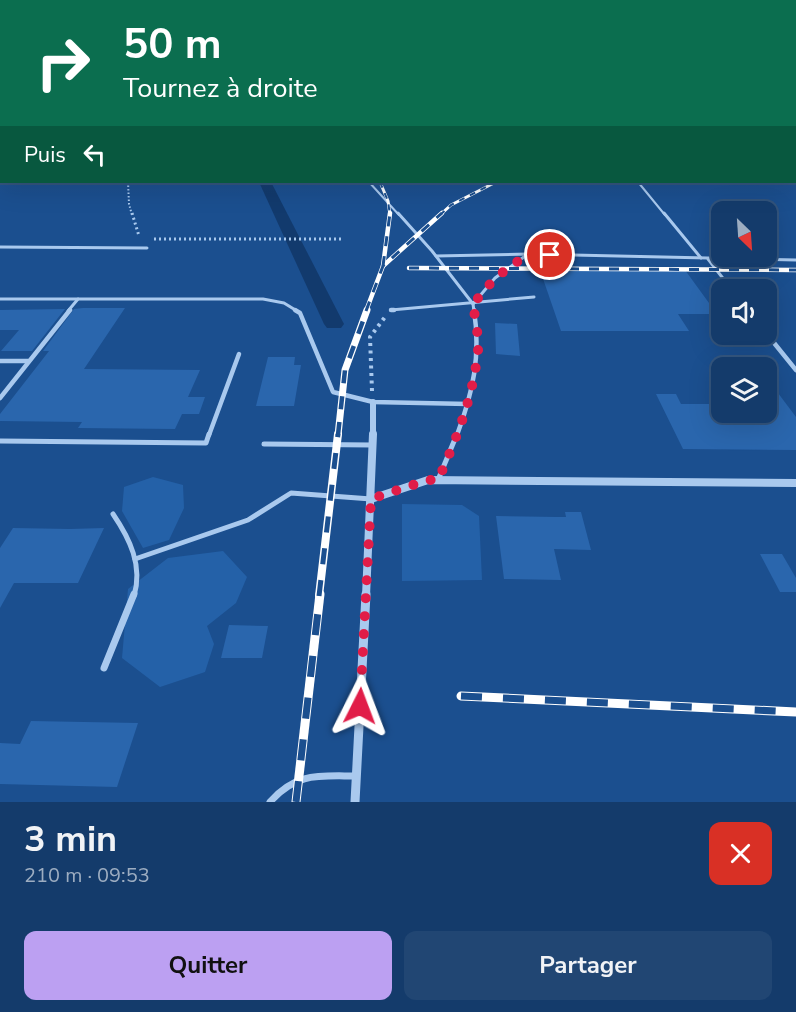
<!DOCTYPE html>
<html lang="fr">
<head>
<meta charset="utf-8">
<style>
	body { margin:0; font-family:"Nunito Sans",sans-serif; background:#214673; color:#f1f3f6; height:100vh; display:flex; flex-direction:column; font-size:22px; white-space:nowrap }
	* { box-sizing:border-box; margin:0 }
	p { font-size:20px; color:#9dadc1 }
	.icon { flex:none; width:33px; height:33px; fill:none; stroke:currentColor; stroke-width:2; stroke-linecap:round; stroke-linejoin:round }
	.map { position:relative; height:802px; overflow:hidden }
	.side { display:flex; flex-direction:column; background:#143b6b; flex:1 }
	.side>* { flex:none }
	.guide { position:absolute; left:0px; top:0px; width:796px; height:183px; box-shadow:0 6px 24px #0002,0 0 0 2px #33557e; background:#0b6e4f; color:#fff; overflow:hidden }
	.needle { width:39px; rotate:155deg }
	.controls { position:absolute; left:711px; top:201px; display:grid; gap:12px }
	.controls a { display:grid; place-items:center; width:66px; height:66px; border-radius:12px; background:#143b6b; box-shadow:0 6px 24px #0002,0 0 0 2px #33557e; font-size:30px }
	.pin { position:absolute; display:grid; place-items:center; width:51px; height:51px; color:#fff; margin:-26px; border:3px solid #fff; border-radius:50%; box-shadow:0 2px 6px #0007 }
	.me { position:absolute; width:66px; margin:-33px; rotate:3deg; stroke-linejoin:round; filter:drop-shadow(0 0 4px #0008) }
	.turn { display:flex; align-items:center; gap:21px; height:126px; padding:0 24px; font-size:27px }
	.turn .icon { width:78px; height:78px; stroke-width:2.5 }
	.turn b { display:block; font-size:42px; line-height:51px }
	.then { display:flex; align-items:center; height:57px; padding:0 24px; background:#0003; gap:12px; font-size:22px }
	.round { display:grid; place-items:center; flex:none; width:63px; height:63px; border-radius:12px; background:#214673 }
	.head { display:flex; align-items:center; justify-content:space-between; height:102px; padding:0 24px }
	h1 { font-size:36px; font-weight:700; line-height:45px }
	.cta { display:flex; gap:12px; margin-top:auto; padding:12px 24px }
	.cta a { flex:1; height:69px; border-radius:12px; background:#bca0f2; color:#111; font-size:24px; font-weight:700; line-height:69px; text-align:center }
	.cta a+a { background:#214673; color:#f1f3f6 }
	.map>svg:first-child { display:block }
</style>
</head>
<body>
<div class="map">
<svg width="796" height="802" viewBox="0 0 796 802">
	<rect width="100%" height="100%" fill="#1b4f8f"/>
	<!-- green -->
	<g fill="#2461a8">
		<polygon points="153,477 183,485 184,508 169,540 143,548 122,511 124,487"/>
		<polygon points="402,504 462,505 479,516 482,580 402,581"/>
		<polygon points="223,551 247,577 236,603 207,626 214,644 205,672 160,687 122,658 128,589 168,558"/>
	</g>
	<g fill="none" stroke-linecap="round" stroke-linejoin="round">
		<!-- canal -->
		<polygon fill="#123a6d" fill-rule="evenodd" points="259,182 271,182 344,324 341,328 327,328 324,324"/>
	</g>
	<!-- building -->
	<g fill="#2a66ad">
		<polygon points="540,270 685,270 717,314 678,314 689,331 561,331"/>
		<polygon points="83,308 125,308 84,369 200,370 188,397 205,397 199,414 182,414 175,429 78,428 82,422 0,421 0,414 49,351 43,351 74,309"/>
		<polygon points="65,309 32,351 1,351 19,330 0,330 0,310"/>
		<polygon points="495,323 517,324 520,356 496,354"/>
		<polygon points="268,357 295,357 294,365 301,365 294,406 256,406"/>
		<polygon points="766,377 796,417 796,450 683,449 656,394 676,394 681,404 722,404 722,412 766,412"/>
		<polygon points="565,512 581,512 591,550 554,549 561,580 504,579 496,516 557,517 566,517"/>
		<polygon points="13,528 70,529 104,528 78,583 14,583 0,608 0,548"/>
		<polygon points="760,554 782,554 796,578 796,592 780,592"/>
		<polygon points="229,625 268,626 262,658 221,658"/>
		<polygon points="31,721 138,723 117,787 0,784 0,743 20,744"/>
	</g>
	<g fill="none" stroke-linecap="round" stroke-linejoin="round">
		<!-- path-far2 -->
		<polyline stroke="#a9c9ee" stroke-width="2" stroke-dasharray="1.5 2" stroke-linecap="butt" points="128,182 129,204 132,215"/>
		<!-- path-far1 -->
		<g stroke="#a9c9ee" stroke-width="3" stroke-dasharray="2 3" stroke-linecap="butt">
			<polyline points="132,213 139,236"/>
			<polyline points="154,239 344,239"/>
		</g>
		<!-- path -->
		<polyline stroke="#a9c9ee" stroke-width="4" stroke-dasharray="3 4.5" stroke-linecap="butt" points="372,391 370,337 385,317"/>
		<!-- lane-far4 -->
		<g stroke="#a9c9ee" stroke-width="2">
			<polyline points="369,182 399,215"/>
			<polyline points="638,182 665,215"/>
		</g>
		<!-- lane-far3 -->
		<g stroke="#a9c9ee" stroke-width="3">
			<polyline points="398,213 432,251 473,304"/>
			<polyline points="664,213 701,258"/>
			<polyline points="0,247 147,248"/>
			<polyline points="436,256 528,254 796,260"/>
			<polyline points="708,259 732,290"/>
			<polyline points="0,299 263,299 284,303 297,311"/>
			<polyline points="391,310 534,297"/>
			<polyline points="68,311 78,299"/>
			<polyline points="474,311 473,304 495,278 528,254"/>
		</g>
		<!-- lane-far2 -->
		<g stroke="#a9c9ee" stroke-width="4.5">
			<polyline points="295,310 300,313 333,392 373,402 468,404"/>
			<polyline points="391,310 394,310"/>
			<polyline points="766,333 796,370"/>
			<polyline points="0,361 28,361"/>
			<polyline points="0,398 70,310"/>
			<polyline points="209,435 239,354"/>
			<path d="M457 435C473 392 481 356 474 310"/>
		</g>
		<!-- lane-far1 -->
		<g stroke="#a9c9ee" stroke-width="5">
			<polyline points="0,441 206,443 209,434"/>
			<polyline points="264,444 372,445"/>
			<polyline points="438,480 457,434"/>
			<path d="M113 514C130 539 143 566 134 596"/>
			<polyline points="135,559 248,520 291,493 371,499"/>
		</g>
		<!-- lane -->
		<g stroke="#a9c9ee" stroke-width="7">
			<polyline points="104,668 134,594"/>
			<path d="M270 802C296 772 319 776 356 776"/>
		</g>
		<!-- street-far2 -->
		<polyline stroke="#a9c9ee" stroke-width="6" points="373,435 373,402"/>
		<!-- street-far1 -->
		<g stroke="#a9c9ee" stroke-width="8">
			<polyline points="371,499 428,480 796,483"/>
			<polyline points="366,596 373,434"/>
		</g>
		<!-- street -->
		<polyline stroke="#a9c9ee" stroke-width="9" points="355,802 366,594"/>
		<defs>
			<g id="rail-far4">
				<polyline points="380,182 388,201 390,215"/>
				<polyline points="440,215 451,205 496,182"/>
			</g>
			<g id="rail-far3">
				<polyline points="383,266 390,213"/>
				<polyline points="409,268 796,270"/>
				<polyline points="366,311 383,266 442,213"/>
			</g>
			<polyline id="rail-far2" points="338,435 345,370 367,310"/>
			<polyline id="rail-far1" points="319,596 338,434"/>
			<g id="rail">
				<polyline points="461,696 796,712"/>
				<polyline points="296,802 320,594"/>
			</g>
		</defs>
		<!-- rail-far4 casing -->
		<use href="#rail-far4" stroke="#fff" stroke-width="3"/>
		<!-- rail-far3 casing -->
		<use href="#rail-far3" stroke="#fff" stroke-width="4.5"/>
		<!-- rail-far2 casing -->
		<use href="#rail-far2" stroke="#fff" stroke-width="7"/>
		<!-- rail-far1 casing -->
		<use href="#rail-far1" stroke="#fff" stroke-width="8"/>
		<!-- rail casing -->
		<use href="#rail" stroke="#fff" stroke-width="9"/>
		<!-- rail-far4 -->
		<use href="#rail-far4" stroke="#1b4f8f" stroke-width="2" stroke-dasharray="6" stroke-linecap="butt"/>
		<!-- rail-far3 -->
		<use href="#rail-far3" stroke="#1b4f8f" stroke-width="3" stroke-dasharray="10" stroke-linecap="butt"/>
		<!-- rail-far2 -->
		<use href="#rail-far2" stroke="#1b4f8f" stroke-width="4.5" stroke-dasharray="13" stroke-linecap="butt"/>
		<!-- rail-far1 -->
		<use href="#rail-far1" stroke="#1b4f8f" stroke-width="5" stroke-dasharray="16" stroke-linecap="butt"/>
		<!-- rail -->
		<use href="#rail" stroke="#1b4f8f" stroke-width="7" stroke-dasharray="21" stroke-linecap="butt"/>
	</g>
	<!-- sky -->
	<linearGradient id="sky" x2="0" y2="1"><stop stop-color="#0f2b4f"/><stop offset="0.42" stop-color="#39639b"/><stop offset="1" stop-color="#39639b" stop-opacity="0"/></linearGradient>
	<rect width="796" height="194" fill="url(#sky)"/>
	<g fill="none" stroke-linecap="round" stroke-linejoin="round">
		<!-- route -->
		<path stroke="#e11d48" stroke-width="10" stroke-dasharray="0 18" d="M360 706 371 499 428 480H438C457 438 473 397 478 351 479 336 475 319 473 304L495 278 528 254 550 255"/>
	</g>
</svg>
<div class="controls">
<a><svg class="needle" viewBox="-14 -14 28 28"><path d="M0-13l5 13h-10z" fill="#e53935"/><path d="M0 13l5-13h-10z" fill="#9dadc1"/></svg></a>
<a><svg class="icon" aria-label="sound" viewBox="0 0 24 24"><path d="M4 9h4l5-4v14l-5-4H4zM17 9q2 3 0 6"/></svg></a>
<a><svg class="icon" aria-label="layers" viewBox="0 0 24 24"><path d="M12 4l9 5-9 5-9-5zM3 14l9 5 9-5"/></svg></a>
</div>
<div class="pin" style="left:550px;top:255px;background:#d93025"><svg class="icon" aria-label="arrive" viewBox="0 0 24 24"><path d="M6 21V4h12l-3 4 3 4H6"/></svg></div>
<svg class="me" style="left:360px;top:706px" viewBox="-20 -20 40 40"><path d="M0-17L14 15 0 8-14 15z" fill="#e11d48" stroke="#fff" stroke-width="4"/></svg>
<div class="guide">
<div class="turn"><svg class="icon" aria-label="right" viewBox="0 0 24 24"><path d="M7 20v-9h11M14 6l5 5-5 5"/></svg><div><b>50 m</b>Tournez à droite</div></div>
<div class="then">Puis<svg class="icon" aria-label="left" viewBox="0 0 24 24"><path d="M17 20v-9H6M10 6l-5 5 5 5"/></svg></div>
</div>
</div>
<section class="side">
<div class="head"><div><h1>3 min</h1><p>210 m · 09:53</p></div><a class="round" style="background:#d93025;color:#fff"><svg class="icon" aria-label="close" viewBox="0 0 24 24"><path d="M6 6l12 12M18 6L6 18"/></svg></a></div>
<div class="cta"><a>Quitter</a><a>Partager</a></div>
</section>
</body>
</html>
